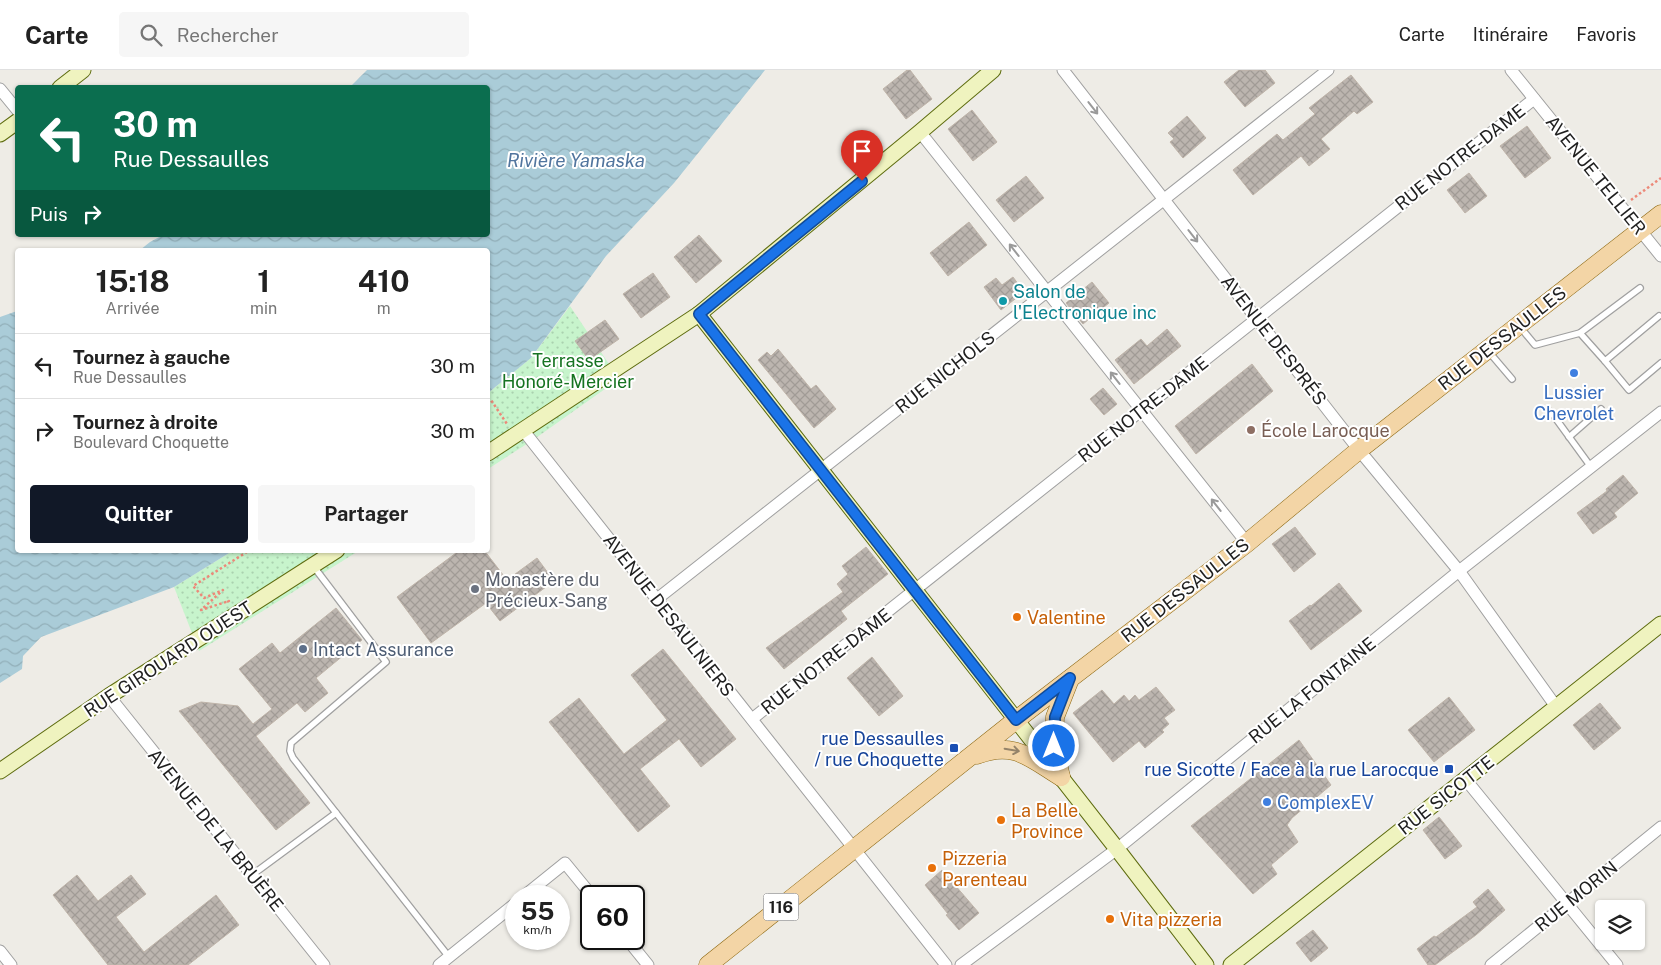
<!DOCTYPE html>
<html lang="fr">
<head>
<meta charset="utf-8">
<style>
	body { margin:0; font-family:"Public Sans",sans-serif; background:#f6f6f6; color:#222; height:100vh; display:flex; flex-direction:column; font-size:19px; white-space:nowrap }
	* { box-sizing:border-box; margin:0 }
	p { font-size:16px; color:#767676 }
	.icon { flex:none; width:28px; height:28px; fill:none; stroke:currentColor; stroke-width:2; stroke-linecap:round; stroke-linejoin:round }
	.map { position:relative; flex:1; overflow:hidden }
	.panel { position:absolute; left:15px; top:178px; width:475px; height:305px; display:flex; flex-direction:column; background:#fff; border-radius:5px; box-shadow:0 1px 4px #0004 }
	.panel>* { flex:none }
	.guide { position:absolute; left:15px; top:15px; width:475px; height:152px; border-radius:5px; box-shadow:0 1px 4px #0004; background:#0b6e4f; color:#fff; overflow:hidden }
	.fabs { position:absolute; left:1595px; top:830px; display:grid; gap:10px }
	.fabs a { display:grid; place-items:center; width:50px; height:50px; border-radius:5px; background:#fff; box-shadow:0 1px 4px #0004; font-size:25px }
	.speed { position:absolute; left:505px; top:815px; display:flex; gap:10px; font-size:25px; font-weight:700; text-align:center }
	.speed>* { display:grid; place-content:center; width:65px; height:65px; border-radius:50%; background:#fff; box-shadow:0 1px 4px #0004; line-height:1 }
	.speed small { font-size:12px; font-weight:400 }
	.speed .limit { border:2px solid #111; border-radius:8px; background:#fff; color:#111 }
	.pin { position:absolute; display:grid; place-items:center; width:42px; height:42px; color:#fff; margin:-51px -21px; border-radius:50% 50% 50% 0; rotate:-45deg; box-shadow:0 0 5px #0007 }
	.pin .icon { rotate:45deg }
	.me { position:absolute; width:55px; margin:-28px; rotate:0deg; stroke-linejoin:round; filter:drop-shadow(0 0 4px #0008) }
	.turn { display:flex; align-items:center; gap:18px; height:105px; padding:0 15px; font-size:22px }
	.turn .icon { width:65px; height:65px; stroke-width:2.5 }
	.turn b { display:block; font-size:35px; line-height:42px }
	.then { display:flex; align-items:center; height:48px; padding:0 15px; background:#0003; gap:10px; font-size:19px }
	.eta { display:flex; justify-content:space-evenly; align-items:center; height:85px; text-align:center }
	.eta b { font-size:30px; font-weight:700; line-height:35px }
	.cta { display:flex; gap:10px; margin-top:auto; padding:10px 15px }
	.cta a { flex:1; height:58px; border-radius:5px; background:#111827; color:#fff; font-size:20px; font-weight:700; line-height:58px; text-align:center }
	.cta a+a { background:#f6f6f6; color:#222 }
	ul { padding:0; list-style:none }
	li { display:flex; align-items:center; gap:15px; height:65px; padding:0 15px; border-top:1px solid #e0e0e0 }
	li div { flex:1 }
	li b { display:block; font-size:19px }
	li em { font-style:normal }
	header { display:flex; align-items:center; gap:30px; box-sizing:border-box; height:70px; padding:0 25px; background:#fff; border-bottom:1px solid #e0e0e0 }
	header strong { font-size:24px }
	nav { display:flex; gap:28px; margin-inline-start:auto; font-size:18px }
	.search { width:350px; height:45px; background:#f6f6f6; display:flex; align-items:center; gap:12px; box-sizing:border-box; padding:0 18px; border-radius:5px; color:#767676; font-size:19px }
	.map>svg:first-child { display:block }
</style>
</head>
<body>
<header>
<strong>Carte</strong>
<div class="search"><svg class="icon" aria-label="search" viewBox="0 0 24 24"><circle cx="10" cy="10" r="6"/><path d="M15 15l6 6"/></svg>Rechercher</div>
<nav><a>Carte</a><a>Itinéraire</a><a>Favoris</a></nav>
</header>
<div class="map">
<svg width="1661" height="895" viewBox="0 0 1661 895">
	<defs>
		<pattern id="park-dots" width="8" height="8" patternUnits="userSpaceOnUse" patternTransform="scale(1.25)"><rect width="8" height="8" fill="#c7f4cc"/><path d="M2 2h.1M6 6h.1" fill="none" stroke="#aad1af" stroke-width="1.8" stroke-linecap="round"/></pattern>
		<pattern id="water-waves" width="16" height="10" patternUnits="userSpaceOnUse" patternTransform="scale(1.25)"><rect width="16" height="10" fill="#aaccd8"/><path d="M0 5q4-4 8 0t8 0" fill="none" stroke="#92afb9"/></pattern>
		<pattern id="building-cross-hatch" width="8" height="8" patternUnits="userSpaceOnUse" patternTransform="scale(1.25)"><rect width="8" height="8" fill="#bcb5af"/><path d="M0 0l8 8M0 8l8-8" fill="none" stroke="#a19b96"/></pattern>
	</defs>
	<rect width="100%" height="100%" fill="#eeece6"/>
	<!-- park -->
	<g fill="url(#park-dots)">
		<polygon points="570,236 619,309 533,370 488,399 488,323 531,288"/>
		<polygon points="234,480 360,480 199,581 174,517"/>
	</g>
	<!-- water -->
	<g fill="url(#water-waves)">
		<polygon points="367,0 765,0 674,113 606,186 531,288 488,323 488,180 140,180 150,172 163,165 488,165 488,18 350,17"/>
		<polygon points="17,241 18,480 234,480 174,517 41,567 23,586 22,599 0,613 0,247"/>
	</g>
	<!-- building -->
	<g fill="url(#building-cross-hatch)" stroke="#bfb4a9">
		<polygon points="907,0 910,0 932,29 906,49 883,19"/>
		<polygon points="1239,0 1265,0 1275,13 1245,37 1224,12"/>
		<polygon points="1351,5 1373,32 1357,44 1354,41 1321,69 1330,79 1309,96 1301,86 1253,125 1233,100 1277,64 1283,70 1315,44 1309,38"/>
		<polygon points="972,40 997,72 973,91 948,59"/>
		<polygon points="1187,46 1206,68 1183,88 1170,72 1174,69 1168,63"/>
		<polygon points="1527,56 1551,88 1525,108 1500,76"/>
		<polygon points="1469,103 1487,126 1465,143 1447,120"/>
		<polygon points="1026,106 1044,128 1014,152 996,130"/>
		<polygon points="969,152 987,175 948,206 930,183"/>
		<polygon points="699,165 722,191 696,213 674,187"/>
		<polygon points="653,203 670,227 641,248 623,224"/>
		<polygon points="1013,207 1024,222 1001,240 984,217 996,208 1002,215"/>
		<polygon points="1092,212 1109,233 1083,254 1066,233"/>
		<polygon points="605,250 619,269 589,290 575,271"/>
		<polygon points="1167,259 1181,276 1134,314 1115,290 1141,269 1147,276"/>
		<polygon points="778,279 811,319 816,315 836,339 814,358 758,290 767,282 771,286"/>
		<polygon points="1252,294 1273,321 1196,384 1175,356"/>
		<polygon points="1103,318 1117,334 1104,345 1090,329"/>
		<polygon points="1623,405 1638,423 1614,443 1617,447 1593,464 1577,443 1607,421 1606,419"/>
		<polygon points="1295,457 1316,484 1294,502 1272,474"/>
		<polygon points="866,477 888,504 841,541 847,549 784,599 766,578 843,522 837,514 848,504 842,496"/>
		<polygon points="460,480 484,480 507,510 537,488 554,511 500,551 486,533 431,573 397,527"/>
		<polygon points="1339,513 1362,541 1311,580 1289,551 1310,535 1311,536"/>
		<polygon points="336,538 362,570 316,608 328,623 305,642 297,633 256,666 310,733 276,760 179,641 201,632 238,636 253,654 272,639 239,599 272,573 280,583"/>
		<polygon points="663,579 736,669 701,697 679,669 640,699 670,736 638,762 549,652 579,628 624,684 667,650 631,605"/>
		<polygon points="872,587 903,626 879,646 847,608"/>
		<polygon points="1156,617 1175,640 1164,648 1169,654 1162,660 1164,662 1145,678 1139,671 1113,692 1073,643 1102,620 1114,634 1124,625 1129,631 1135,625 1139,630"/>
		<polygon points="1449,627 1475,660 1434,692 1408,660"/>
		<polygon points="1600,633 1621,658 1594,680 1573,655"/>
		<polygon points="1299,670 1331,715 1292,748 1287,755 1298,772 1271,795 1277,804 1253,824 1191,756"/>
		<polygon points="1439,747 1462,776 1445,789 1423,760"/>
		<polygon points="942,800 979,843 959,860 946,845 948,844 925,815"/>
		<polygon points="77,805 98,831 131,805 146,824 116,847 144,882 216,825 239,855 188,895 108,895 53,825"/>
		<polygon points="1488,819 1505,840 1476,865 1435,895 1428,895 1417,879 1434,866 1436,867 1477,837 1473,832"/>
		<polygon points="1313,860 1328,878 1311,892 1296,873"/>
	</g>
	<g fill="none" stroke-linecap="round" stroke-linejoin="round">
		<defs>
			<g id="lane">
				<polyline points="1520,257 1535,275 1580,263 1640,218"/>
				<polyline points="1580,263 1605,291 1659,246"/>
				<polyline points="1489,282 1512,309"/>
				<polyline points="1605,291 1629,320 1661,293"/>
				<polyline points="1551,342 1591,397"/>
				<polyline points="1569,367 1601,339"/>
				<polyline points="314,497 386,592 291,673 290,681 293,688 449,887"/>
				<polyline points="252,805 336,743"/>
			</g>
			<g id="street">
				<polyline points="1063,0 1359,380 1459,501 1557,638"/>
				<polyline points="1511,0 1661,186"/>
				<polyline points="0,19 18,41"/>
				<polyline points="920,62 1247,473"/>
				<polyline points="523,360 946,895"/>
				<polyline points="657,529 1328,0"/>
				<polyline points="109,626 324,895"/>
				<polyline points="752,649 1534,29"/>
				<polyline points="1466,710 1617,895"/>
				<polyline points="524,826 565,793 592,826"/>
				<polyline points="627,869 648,895"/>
				<polyline points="0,881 11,895"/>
				<polyline points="439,895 516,833"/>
				<polyline points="961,895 1117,779 1459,501 1661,342"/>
				<polyline points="1491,895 1661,757"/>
			</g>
			<g id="secondary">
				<polyline points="60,18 83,0"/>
				<polyline points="0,64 18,51"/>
				<polyline points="699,244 1117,779 1206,895"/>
				<polyline points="488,383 699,244 920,62 993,0"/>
				<polyline points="0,701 109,626 337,480"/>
				<polyline points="1231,895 1661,554"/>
			</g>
			<g id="primary">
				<path d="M977 685C1014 670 1031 689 1061 707"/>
				<polyline points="1061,707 1054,676 1055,647 1070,609"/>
				<polyline points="708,895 1016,650 1247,473 1359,380 1661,144"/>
			</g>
		</defs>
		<!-- lane casing -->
		<use href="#lane" stroke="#a0a0a0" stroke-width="8"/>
		<!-- street casing -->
		<use href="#street" stroke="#a0a0a0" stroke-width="13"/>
		<!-- secondary casing -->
		<use href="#secondary" stroke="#5e6c0f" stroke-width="17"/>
		<!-- primary casing -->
		<use href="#primary" stroke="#8b660e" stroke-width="19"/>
		<!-- path -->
		<g stroke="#ec8979" stroke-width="2.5" stroke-dasharray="2.5 2.5" stroke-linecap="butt">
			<polyline points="1631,130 1661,108"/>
			<polyline points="488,333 491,330 507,354"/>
			<polyline points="227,532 229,531 201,540 223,520 204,528 193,516 250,480"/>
		</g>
		<!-- lane -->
		<use href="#lane" stroke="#fff" stroke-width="5.5"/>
		<!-- street -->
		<use href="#street" stroke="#fff" stroke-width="11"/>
		<!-- secondary -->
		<use href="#secondary" stroke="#eff3bf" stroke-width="15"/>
		<!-- primary -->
		<use href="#primary" stroke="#f3d5a6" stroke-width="18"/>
	</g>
	<!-- one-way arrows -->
	<defs><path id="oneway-shaft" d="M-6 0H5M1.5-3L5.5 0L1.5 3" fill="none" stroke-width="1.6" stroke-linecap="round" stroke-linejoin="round" transform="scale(1.25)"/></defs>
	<g stroke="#9a9a9a">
		<use href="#oneway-shaft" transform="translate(1093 38) rotate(52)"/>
		<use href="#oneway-shaft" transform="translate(1193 166) rotate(52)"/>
		<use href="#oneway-shaft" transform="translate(1014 180) rotate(-128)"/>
		<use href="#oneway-shaft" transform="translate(1115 308) rotate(-128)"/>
		<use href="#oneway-shaft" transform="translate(1216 435) rotate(-128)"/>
	</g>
	<use stroke="#948369" href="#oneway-shaft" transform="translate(1012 680) rotate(10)"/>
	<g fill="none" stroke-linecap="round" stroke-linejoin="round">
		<defs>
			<polyline id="route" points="862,111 699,244 1016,650 1070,608 1055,647 1054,676"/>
		</defs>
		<!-- route casing -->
		<use href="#route" stroke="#114b97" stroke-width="12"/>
		<!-- route -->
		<use href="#route" stroke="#1a73e8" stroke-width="9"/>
	</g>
	<!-- markers -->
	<circle fill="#0f9aa8" stroke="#fff" stroke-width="2" cx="1003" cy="231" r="5"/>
	<g fill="#3f7fe0" stroke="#fff" stroke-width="2">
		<circle cx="1574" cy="303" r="5"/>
		<circle cx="1267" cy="732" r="5"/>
	</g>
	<circle fill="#8d6e63" stroke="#fff" stroke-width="2" cx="1251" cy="360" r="5"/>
	<circle fill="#6b7280" stroke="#fff" stroke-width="2" cx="475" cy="519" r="5"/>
	<g fill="#e8710a" stroke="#fff" stroke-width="2">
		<circle cx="1017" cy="547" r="5"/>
		<circle cx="1001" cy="750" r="5"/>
		<circle cx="932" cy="798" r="5"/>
		<circle cx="1110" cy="849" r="5"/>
	</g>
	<circle fill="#5c6f8a" stroke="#fff" stroke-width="2" cx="303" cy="579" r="5"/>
	<g fill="#1a4fb4" stroke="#fff" stroke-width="2">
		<rect x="949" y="673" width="10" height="10" rx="2.5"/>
		<rect x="1444" y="694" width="10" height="10" rx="2.5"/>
	</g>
	<g text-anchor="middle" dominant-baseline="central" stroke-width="4" stroke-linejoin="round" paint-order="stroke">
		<!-- shield labels -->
		<rect fill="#fff" stroke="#626262" stroke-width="1" x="763.5" y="823.5" width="35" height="27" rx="4"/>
		<g font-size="16" font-weight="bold" fill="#1f1f1f">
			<text x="781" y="837">116</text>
		</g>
		<!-- street labels -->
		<g font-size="18" fill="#1f1f1f" stroke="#fff">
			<text transform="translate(1460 87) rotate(-38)">RUE NOTRE-DAME</text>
			<text transform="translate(1596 105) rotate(51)">AVENUE TELLIER</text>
			<text transform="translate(1502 268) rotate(-38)">RUE DESSAULLES</text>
			<text transform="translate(1274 270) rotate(52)">AVENUE DESPRÉS</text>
			<text transform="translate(945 302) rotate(-38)">RUE NICHOLS</text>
			<text transform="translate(1143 339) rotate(-38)">RUE NOTRE-DAME</text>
			<text transform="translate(1185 520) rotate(-38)">RUE DESSAULLES</text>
			<text transform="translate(669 545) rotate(52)">AVENUE DESAULNIERS</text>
			<text transform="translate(168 589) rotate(-33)">RUE GIROUARD OUEST</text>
			<text transform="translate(826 591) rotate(-38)">RUE NOTRE-DAME</text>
			<text transform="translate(1312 620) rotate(-39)">RUE LA FONTAINE</text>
			<text transform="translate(1446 725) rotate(-38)">RUE SICOTTE</text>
			<text transform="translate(216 760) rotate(51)">AVENUE DE LA BRUÈRE</text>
			<text transform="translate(1576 826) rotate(-39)">RUE MORIN</text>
		</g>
		<!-- culture labels -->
		<g font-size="18" fill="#0d838f" stroke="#fff" text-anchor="start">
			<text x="1013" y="221">Salon de<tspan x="1013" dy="21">l'Electronique inc</tspan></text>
		</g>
		<!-- park labels -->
		<g font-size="18" fill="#167321" stroke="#fff">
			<text x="568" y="290">Terrasse<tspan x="568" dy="21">Honoré-Mercier</tspan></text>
		</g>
		<!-- shop labels -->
		<g font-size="18" fill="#366cbe" stroke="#fff">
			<text x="1574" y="322">Lussier<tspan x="1574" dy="21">Chevrolet</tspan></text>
			<text x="1277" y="732" text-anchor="start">ComplexEV</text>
		</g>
		<!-- education labels -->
		<g font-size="18" fill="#785e54" stroke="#fff" text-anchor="start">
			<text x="1261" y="360">École Larocque</text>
		</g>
		<!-- worship labels -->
		<g font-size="18" fill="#5b616d" stroke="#fff" text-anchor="start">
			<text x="485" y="509">Monastère du<tspan x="485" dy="21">Précieux-Sang</tspan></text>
		</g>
		<!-- food labels -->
		<g font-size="18" fill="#c56008" stroke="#fff" text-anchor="start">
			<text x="1027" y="547">Valentine</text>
			<text x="1011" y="740">La Belle<tspan x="1011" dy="21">Province</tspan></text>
			<text x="942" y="788">Pizzeria<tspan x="942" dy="21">Parenteau</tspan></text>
			<text x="1120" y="849">Vita pizzeria</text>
		</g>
		<!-- service labels -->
		<g font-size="18" fill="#4e5e75" stroke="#fff" text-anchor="start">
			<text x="313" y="579">Intact Assurance</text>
		</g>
		<!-- transit labels -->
		<g font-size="18" fill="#164399" stroke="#fff" text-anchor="end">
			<text x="944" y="668">rue Dessaulles<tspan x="944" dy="21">/ rue Choquette</tspan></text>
			<text x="1439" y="699">rue Sicotte / Face à la rue Larocque</text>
		</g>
		<!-- water labels -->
		<g font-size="19" font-style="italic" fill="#51759e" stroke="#fff">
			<text x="576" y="90">Rivière Yamaska</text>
		</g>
	</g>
</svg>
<div class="fabs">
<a><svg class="icon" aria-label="layers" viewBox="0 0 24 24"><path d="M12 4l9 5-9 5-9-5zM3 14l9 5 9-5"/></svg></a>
</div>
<div class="speed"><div>55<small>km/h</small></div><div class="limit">60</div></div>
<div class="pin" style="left:862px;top:111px;background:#d93025"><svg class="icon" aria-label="arrive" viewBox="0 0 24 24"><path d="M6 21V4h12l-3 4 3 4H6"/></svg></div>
<svg class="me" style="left:1054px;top:676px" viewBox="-20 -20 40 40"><circle r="17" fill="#1a73e8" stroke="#fff" stroke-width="3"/><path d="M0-11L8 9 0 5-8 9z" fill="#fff"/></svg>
<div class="guide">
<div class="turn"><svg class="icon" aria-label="left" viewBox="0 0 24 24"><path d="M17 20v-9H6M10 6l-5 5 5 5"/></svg><div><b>30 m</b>Rue Dessaulles</div></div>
<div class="then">Puis<svg class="icon" aria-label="right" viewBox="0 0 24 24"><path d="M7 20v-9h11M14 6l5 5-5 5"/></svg></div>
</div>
<section class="panel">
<div class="eta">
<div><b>15:18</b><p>Arrivée</p></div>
<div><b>1</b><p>min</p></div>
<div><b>410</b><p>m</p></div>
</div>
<ul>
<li><svg class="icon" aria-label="left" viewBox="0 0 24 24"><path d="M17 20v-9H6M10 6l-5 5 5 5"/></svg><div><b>Tournez à gauche</b><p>Rue Dessaulles</p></div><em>30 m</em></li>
<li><svg class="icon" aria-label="right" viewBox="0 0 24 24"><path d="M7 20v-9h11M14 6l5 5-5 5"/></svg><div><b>Tournez à droite</b><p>Boulevard Choquette</p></div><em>30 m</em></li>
</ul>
<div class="cta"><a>Quitter</a><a>Partager</a></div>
</section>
</div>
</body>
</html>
